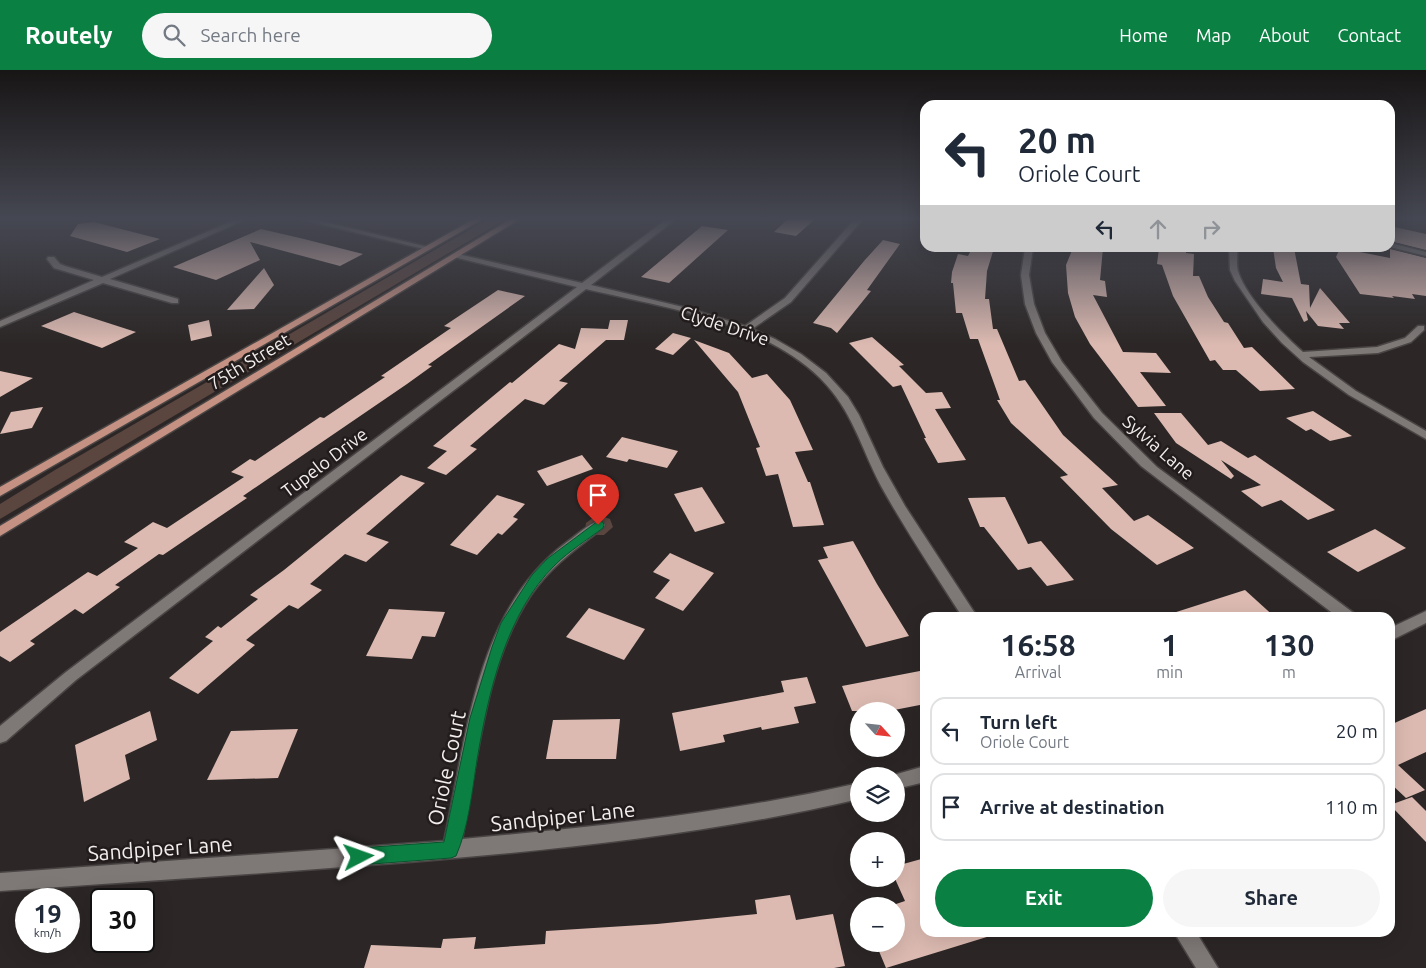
<!DOCTYPE html>
<html lang="en">
<head>
<meta charset="utf-8">
<style>
	body { margin:0; font-family:Ubuntu,sans-serif; background:#f6f6f7; color:#1f2937; height:100vh; display:flex; flex-direction:column; font-size:19px; white-space:nowrap }
	* { box-sizing:border-box; margin:0 }
	p { font-size:16px; color:#747a83 }
	.icon { flex:none; width:28px; height:28px; fill:none; stroke:currentColor; stroke-width:2; stroke-linecap:round; stroke-linejoin:round }
	.map { position:relative; flex:1; overflow:hidden }
	.sheet { position:absolute; left:920px; top:542px; width:475px; height:325px; display:flex; flex-direction:column; background:#fff; border-radius:15px; box-shadow:0 5px 20px #0002 }
	.sheet>* { flex:none }
	.guide { position:absolute; left:920px; top:30px; width:475px; height:152px; border-radius:15px; box-shadow:0 5px 20px #0002; background:#fff; color:#1f2937; overflow:hidden }
	.needle { width:32px; rotate:117deg }
	.fabs { position:absolute; left:850px; top:632px; display:grid; gap:10px }
	.fabs a { display:grid; place-items:center; width:55px; height:55px; border-radius:50%; background:#fff; box-shadow:0 5px 20px #0002; font-size:25px }
	.speed { position:absolute; left:15px; top:818px; display:flex; gap:10px; font-size:25px; font-weight:700; text-align:center }
	.speed>* { display:grid; place-content:center; width:65px; height:65px; border-radius:50%; background:#fff; box-shadow:0 5px 20px #0002; line-height:1 }
	.speed small { font-size:12px; font-weight:400 }
	.speed .limit { border:2px solid #111; border-radius:8px; background:#fff; color:#111 }
	.pin { position:absolute; display:grid; place-items:center; width:42px; height:42px; color:#fff; margin:-51px -21px; border-radius:50% 50% 50% 0; rotate:-45deg; box-shadow:0 0 5px #0007 }
	.pin .icon { rotate:45deg }
	.me { position:absolute; width:55px; margin:-28px; rotate:86deg; stroke-linejoin:round; filter:drop-shadow(0 0 4px #0008) }
	.turn { display:flex; align-items:center; gap:18px; height:105px; padding:0 15px; font-size:22px }
	.turn .icon { width:65px; height:65px; stroke-width:2.5 }
	.turn b { display:block; font-size:35px; line-height:42px }
	.lanes { display:flex; align-items:center; height:48px; padding:0 15px; background:#0003; justify-content:center; gap:25px; direction:ltr }
	.lanes .off { opacity:.35 }
	.eta { display:flex; justify-content:space-evenly; align-items:center; height:85px; text-align:center }
	.eta b { font-size:30px; font-weight:600; line-height:35px }
	.cta { display:flex; gap:10px; margin-top:auto; padding:10px 15px }
	.cta a { flex:1; height:58px; border-radius:30px; background:#0b8043; color:#fff; font-size:20px; font-weight:600; line-height:58px; text-align:center }
	.cta a+a { background:#f6f6f7; color:#1f2937 }
	ul { padding:0; list-style:none }
	li { display:flex; align-items:center; gap:15px; height:68px; margin:0 10px 8px; padding:0 5px; border:2px solid #e0e1e3; border-radius:15px }
	li div { flex:1 }
	li b { display:block; font-size:19px }
	li em { font-style:normal }
	header { display:flex; align-items:center; gap:30px; box-sizing:border-box; height:70px; padding:0 25px; background:#0b8043; color:#fff }
	header strong { font-size:24px }
	nav { display:flex; gap:28px; margin-inline-start:auto; font-size:18px }
	.search { width:350px; height:45px; background:#f6f6f7; display:flex; align-items:center; gap:12px; box-sizing:border-box; padding:0 18px; border-radius:28px; color:#747a83; font-size:19px }
	.map>svg:first-child { display:block }
</style>
</head>
<body>
<header>
<strong>Routely</strong>
<div class="search"><svg class="icon" aria-label="search" viewBox="0 0 24 24"><circle cx="10" cy="10" r="6"/><path d="M15 15l6 6"/></svg>Search here</div>
<nav><a>Home</a><a>Map</a><a>About</a><a>Contact</a></nav>
</header>
<div class="map">
<svg width="1426" height="898" viewBox="0 0 1426 898">
	<rect width="100%" height="100%" fill="#2c2726"/>
	<!-- green -->
	<g fill="#5a453f">
		<polygon points="488,149 506,149 0,449 0,434 55,400"/>
		<polygon points="601,446 610,449 613,457 604,465 591,465 585,460 586,453 594,447"/>
	</g>
	<!-- building -->
	<g fill="#dcbab1">
		<polygon points="788,149 815,149 796,166 774,162"/>
		<polygon points="94,152 160,169 127,182 70,166 78,154"/>
		<polygon points="702,156 728,160 669,213 641,207"/>
		<polygon points="1390,156 1426,164 1426,180 1390,171"/>
		<polygon points="261,159 304,169 363,184 340,196 250,172 260,190 216,210 173,197"/>
		<polygon points="883,170 900,174 867,220 871,221 837,263 831,258 813,253 864,191"/>
		<polygon points="972,178 994,178 987,201 985,229 989,229 993,259 997,259 1019,311 1025,310 1063,365 1118,415 1102,418 1134,451 1148,445 1194,478 1157,495 1111,459 1060,407 1068,405 1011,353 997,330 1000,330 978,269 970,269 962,243 956,243 953,213 951,213 952,202 958,184 968,186"/>
		<polygon points="1073,178 1103,178 1100,210 1105,211 1107,227 1093,225 1123,282 1156,283 1171,303 1140,302 1166,336 1138,337 1090,274 1075,247 1068,223 1066,195"/>
		<polygon points="1159,178 1186,178 1186,183 1194,184 1193,206 1199,206 1208,227 1224,252 1228,253 1244,278 1252,277 1295,319 1260,321 1236,300 1223,300 1215,290 1210,291 1173,226 1162,195 1157,194"/>
		<polygon points="1273,178 1294,178 1301,214 1309,215 1310,238 1320,218 1350,253 1339,253 1344,259 1318,256 1306,241 1308,250 1304,252 1292,228 1261,224 1263,209 1283,212 1276,198"/>
		<polygon points="1340,178 1390,188 1390,179 1426,188 1426,226 1412,224 1415,229 1392,226 1394,228 1360,224 1336,187"/>
		<polygon points="264,198 274,215 254,239 227,240"/>
		<polygon points="498,220 525,226 428,295 432,296 407,314 243,426 247,428 163,485 159,484 115,515 120,517 83,544 75,539 30,571 35,574 10,592 0,586 0,562 88,502 97,506 138,478 124,472 153,452 167,458 244,407 231,402 250,389 255,391 320,347 324,348 385,307 381,306 451,258 444,256"/>
		<polygon points="74,242 136,262 102,278 41,256"/>
		<polygon points="209,250 212,266 191,271 188,255"/>
		<polygon points="610,250 628,250 624,270 606,270 559,311 568,313 544,335 525,329 470,376 477,379 446,405 427,398 447,381 433,376 510,312 512,313 559,274 575,279 581,258 608,259"/>
		<polygon points="673,263 691,268 673,285 655,279"/>
		<polygon points="872,267 904,295 899,296 926,323 942,322 951,338 935,339 966,390 938,393 924,368 926,368 901,315 893,317 849,273"/>
		<polygon points="694,270 729,283 752,308 767,304 790,330 813,380 795,382 808,412 810,412 824,455 793,457 778,404 766,406 756,378 760,377 738,322"/>
		<polygon points="0,301 33,308 0,327"/>
		<polygon points="43,337 32,358 0,364 11,342"/>
		<polygon points="1313,341 1352,366 1330,371 1311,359 1306,361 1286,348"/>
		<polygon points="1154,343 1181,343 1208,375 1221,371 1248,388 1255,385 1335,440 1308,450 1281,430 1262,437 1241,421 1261,415 1221,390 1234,406 1231,409 1176,373"/>
		<polygon points="622,367 678,381 667,398 629,389 627,392 606,387"/>
		<polygon points="582,385 593,399 547,416 537,401"/>
		<polygon points="401,405 425,413 366,464 389,472 366,492 345,484 310,514 322,520 298,539 289,535 246,570 255,575 198,624 169,608 213,571 205,567 218,556 221,558 258,529 250,525 284,500"/>
		<polygon points="702,417 725,453 695,462 674,424"/>
		<polygon points="497,425 525,434 513,447 518,449 502,465 498,463 477,485 450,475"/>
		<polygon points="1005,427 1028,474 1041,471 1074,510 1047,516 1031,497 1018,500 984,457 980,457 968,428"/>
		<polygon points="1375,459 1406,478 1358,502 1327,482"/>
		<polygon points="853,471 877,514 909,566 866,577 818,490 828,488 823,477"/>
		<polygon points="670,483 714,503 683,541 655,528 670,510 653,502"/>
		<polygon points="1245,520 1276,548 1171,548 1170,544"/>
		<polygon points="589,538 645,559 624,590 566,567"/>
		<polygon points="389,539 445,542 435,567 422,566 412,589 366,586"/>
		<polygon points="925,600 925,634 889,641 852,641 842,616"/>
		<polygon points="807,607 816,633 794,637 799,653 762,660 761,657 723,665 725,672 680,681 672,643 784,622 781,611"/>
		<polygon points="1426,639 1426,682 1398,695 1425,720 1406,728 1390,713 1390,655"/>
		<polygon points="150,641 157,670 125,685 130,709 84,732 75,675"/>
		<polygon points="620,649 616,689 546,689 553,650"/>
		<polygon points="298,659 278,708 207,710 231,661"/>
		<polygon points="1412,727 1426,741 1426,772 1390,735"/>
		<polygon points="925,788 925,862 990,862 990,866 886,898 876,874 896,874 896,834 905,831 896,811 896,796"/>
		<polygon points="790,825 796,850 833,844 845,896 834,898 364,898 371,875 441,878 443,869 476,867 474,879 545,874 546,861 657,854 757,844 755,830"/>
	</g>
	<g fill="none" stroke-linecap="round" stroke-linejoin="round">
		<defs>
			<g id="minor">
				<polygon points="237,149 247,149 110,209 178,229 178,233 172,233 103,213 0,257 0,251 94,210 54,198 47,189 48,187 54,187 60,194 65,196 102,207"/>
				<polygon points="299,149 313,149 432,178 428,180"/>
				<path d="M667 149H676L591 215 687 238 745 256 785 228 855 149H863L791 232 752 259 775 269 801 284 826 303 848 327 859 345 883 397 905 436 978 548H963C935 504 906 461 881 416 860 376 853 341 820 308 762 251 662 237 586 219L76 610 6 671 0 673V656L66 602 577 217 454 187V183L582 213Z"/>
				<polygon points="1390,173 1426,182 1426,186 1390,177"/>
				<polygon points="1025,178 1033,178 1029,205 1034,234 1045,263 1062,292 1102,343 1157,397 1355,544 1357,548 1339,548 1288,509 1141,396 1094,348 1052,292 1036,263 1025,234 1021,205"/>
				<path d="M1229 178H1237C1238 185 1236 194 1238 201 1246 228 1283 264 1303 282L1377 277 1405 268 1418 256H1424V260L1411 272 1378 283 1309 287 1356 321 1426 361V369L1349 325 1303 292 1282 273 1263 252 1235 211 1230 200Z"/>
				<path d="M599 451 603 452 605 455 603 458C577 478 550 497 531 525 485 593 478 691 462 769 596 757 728 743 859 713V729C719 762 576 778 433 790 289 802 145 811 0 821V803L444 771C467 667 475 540 567 472 577 465 588 454 599 451Z"/>
				<polygon points="1426,541 1426,553 1390,571 1390,558"/>
				<polygon points="925,696 925,712 896,719 896,706 890,706"/>
				<polygon points="1174,862 1196,862 1218,898 1196,898"/>
			</g>
			<g id="major">
				<polygon points="474,149 483,149 0,426 0,417"/>
				<polygon points="511,149 520,149 0,466 0,456"/>
			</g>
		</defs>
		<!-- minor casing -->
		<use href="#minor" stroke="#494544" stroke-width="3"/>
		<!-- major casing -->
		<use href="#major" stroke="#494544" stroke-width="3"/>
		<!-- minor -->
		<use href="#minor" fill="#7e7876" fill-rule="evenodd"/>
		<!-- major -->
		<use href="#major" fill="#c59183" fill-rule="evenodd"/>
	</g>
	<!-- sky -->
	<linearGradient id="sky" x2="0" y2="1"><stop stop-color="#181515"/><stop offset="0.54" stop-color="#454752"/><stop offset="1" stop-color="#454752" stop-opacity="0"/></linearGradient>
	<rect width="1426" height="275" fill="url(#sky)"/>
	<!-- route -->
	<path fill="#0b8043" stroke="#07532c" d="M598 451 603 452 604 455 603 458C587 470 569 481 555 495 506 543 488 624 477 690 472 721 469 756 456 786L451 788 359 795 353 793 350 787 353 781 359 778 444 772 470 648 492 577 501 553 532 505 547 489Z"/>
	<g text-anchor="middle" dominant-baseline="central" stroke-width="5" stroke-linejoin="round" paint-order="stroke">
		<!-- street labels -->
		<g font-size="18" fill="#f2eeed" stroke="#221d1c">
			<text transform="translate(725 255) rotate(18)">Clyde Drive</text>
			<text transform="translate(249 291) rotate(-31)">75th Street</text>
			<text transform="translate(1159 377) rotate(41)">Sylvia Lane</text>
			<text transform="translate(324 392) rotate(-37)">Tupelo Drive</text>
		</g>
		<!-- near-street labels -->
		<g font-size="21" fill="#f2eeed" stroke="#221d1c">
			<text transform="translate(446 698) rotate(-78)">Oriole Court</text>
			<text transform="translate(563 746) rotate(-6)">Sandpiper Lane</text>
			<text transform="translate(160 778) rotate(-4)">Sandpiper Lane</text>
		</g>
	</g>
</svg>
<div class="fabs">
<a><svg class="needle" viewBox="-14 -14 28 28"><path d="M0-13l5 13h-10z" fill="#e53935"/><path d="M0 13l5-13h-10z" fill="#747a83"/></svg></a>
<a><svg class="icon" aria-label="layers" viewBox="0 0 24 24"><path d="M12 4l9 5-9 5-9-5zM3 14l9 5 9-5"/></svg></a>
<a>+</a>
<a>−</a>
</div>
<div class="speed"><div>19<small>km/h</small></div><div class="limit">30</div></div>
<div class="pin" style="left:598px;top:455px;background:#d93025"><svg class="icon" aria-label="arrive" viewBox="0 0 24 24"><path d="M6 21V4h12l-3 4 3 4H6"/></svg></div>
<svg class="me" style="left:359px;top:787px" viewBox="-20 -20 40 40"><path d="M0-17L14 15 0 8-14 15z" fill="#0b8043" stroke="#fff" stroke-width="4"/></svg>
<div class="guide">
<div class="turn"><svg class="icon" aria-label="left" viewBox="0 0 24 24"><path d="M17 20v-9H6M10 6l-5 5 5 5"/></svg><div><b>20 m</b>Oriole Court</div></div>
<div class="lanes"><svg class="icon" aria-label="left" viewBox="0 0 24 24"><path d="M17 20v-9H6M10 6l-5 5 5 5"/></svg><svg class="icon off" aria-label="ahead" viewBox="0 0 24 24"><path d="M12 20V5M6 11l6-6 6 6"/></svg><svg class="icon off" aria-label="right" viewBox="0 0 24 24"><path d="M7 20v-9h11M14 6l5 5-5 5"/></svg></div>
</div>
<section class="sheet">
<div class="eta">
<div><b>16:58</b><p>Arrival</p></div>
<div><b>1</b><p>min</p></div>
<div><b>130</b><p>m</p></div>
</div>
<ul>
<li><svg class="icon" aria-label="left" viewBox="0 0 24 24"><path d="M17 20v-9H6M10 6l-5 5 5 5"/></svg><div><b>Turn left</b><p>Oriole Court</p></div><em>20 m</em></li>
<li><svg class="icon" aria-label="arrive" viewBox="0 0 24 24"><path d="M6 21V4h12l-3 4 3 4H6"/></svg><div><b>Arrive at destination</b></div><em>110 m</em></li>
</ul>
<div class="cta"><a>Exit</a><a>Share</a></div>
</section>
</div>
</body>
</html>
